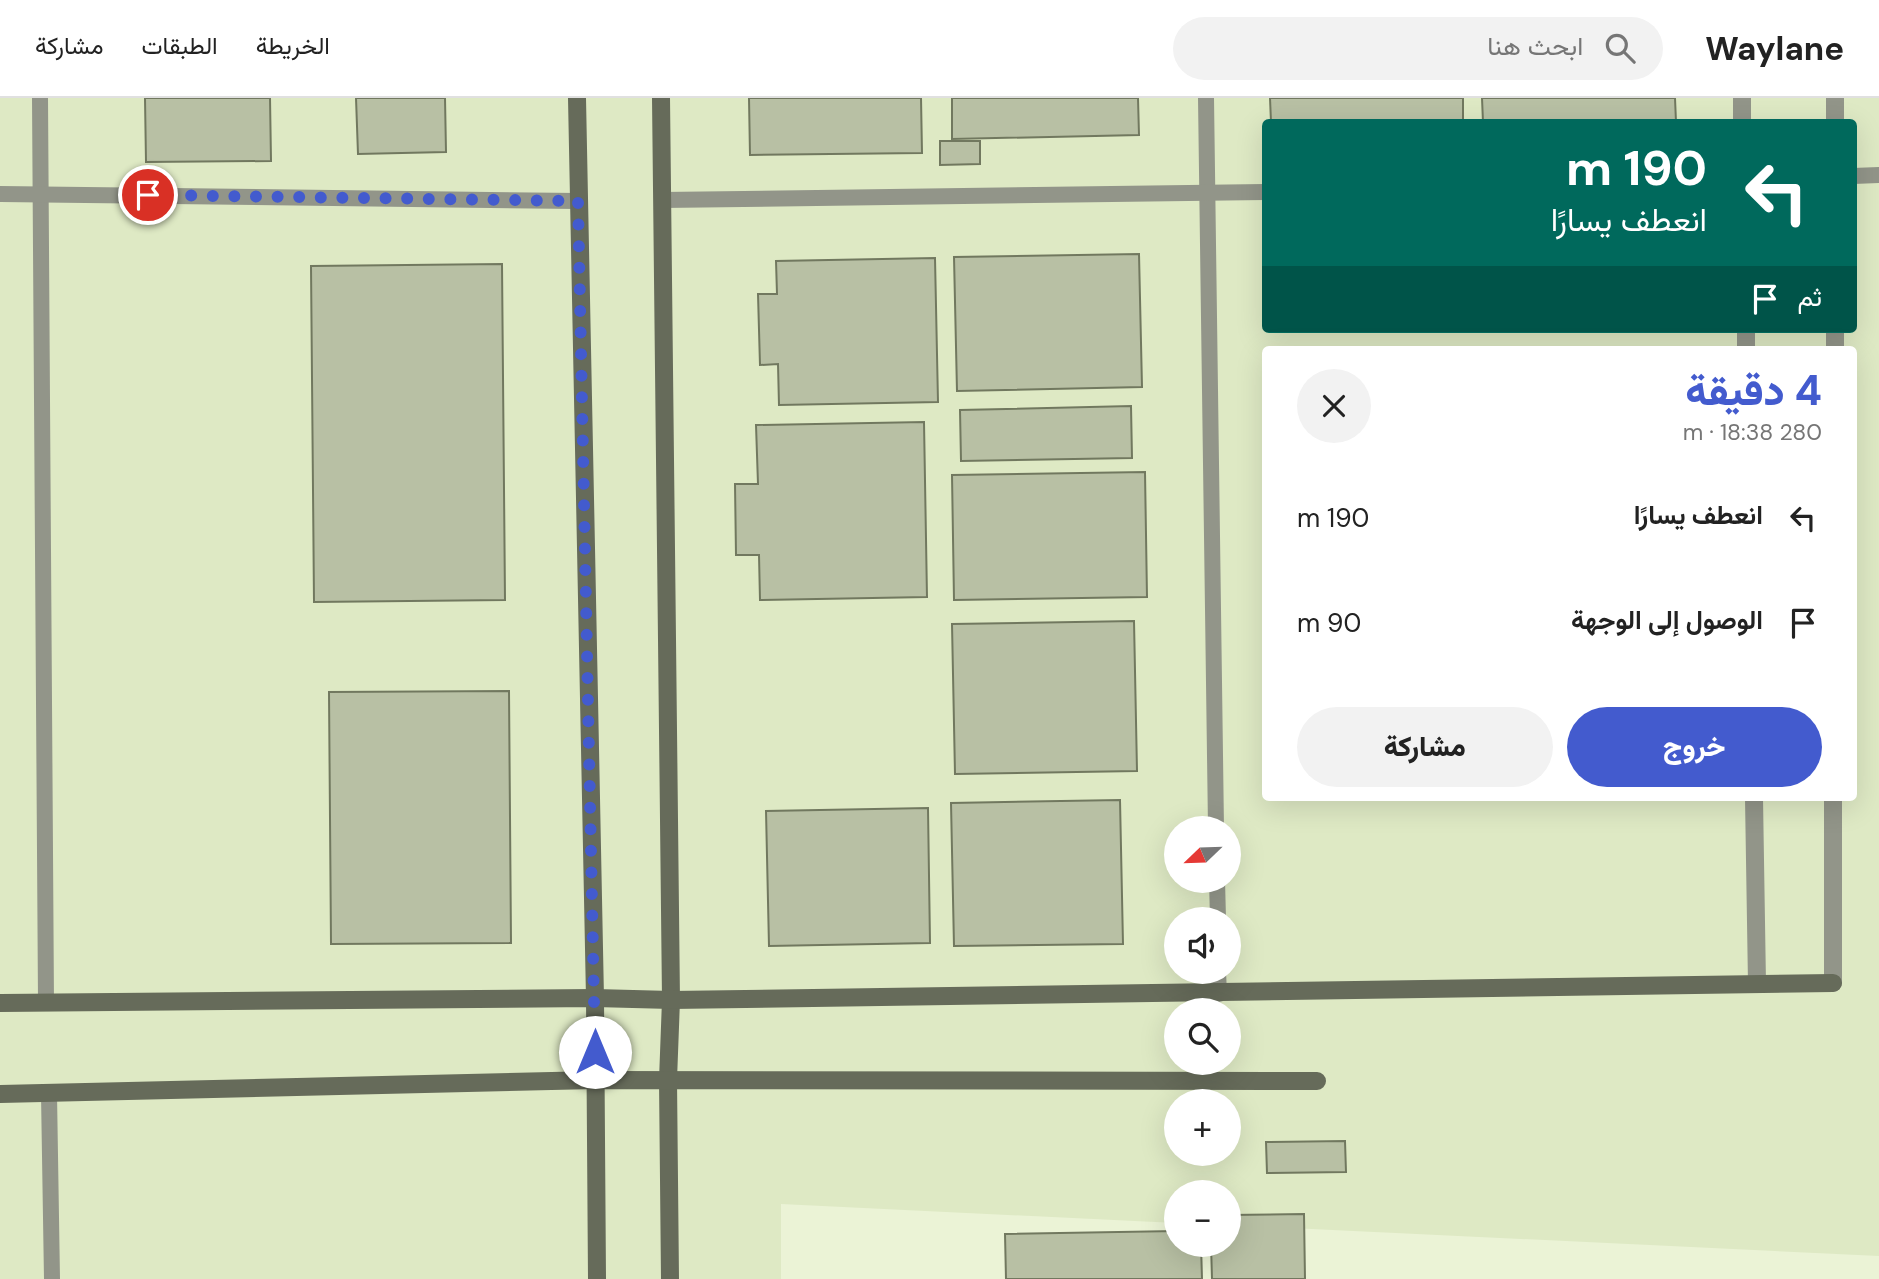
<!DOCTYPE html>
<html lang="ar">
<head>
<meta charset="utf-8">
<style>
	body { margin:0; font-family:"DM Sans",Vazirmatn,sans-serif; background:#f2f2f2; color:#222; direction:rtl; height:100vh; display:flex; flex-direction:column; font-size:26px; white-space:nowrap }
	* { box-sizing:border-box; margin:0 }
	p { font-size:23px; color:#767676 }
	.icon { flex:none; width:38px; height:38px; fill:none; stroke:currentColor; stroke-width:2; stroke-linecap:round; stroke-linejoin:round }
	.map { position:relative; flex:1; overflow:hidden; direction:ltr }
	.side { position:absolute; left:1262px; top:248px; width:595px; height:455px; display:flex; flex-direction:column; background:#fff; border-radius:7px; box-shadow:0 7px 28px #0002; direction:rtl }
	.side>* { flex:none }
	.guide { position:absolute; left:1262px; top:21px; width:595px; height:214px; border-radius:7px; box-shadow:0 7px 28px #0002; direction:rtl; background:#00695c; color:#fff; overflow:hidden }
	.needle { width:46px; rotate:247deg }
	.controls { position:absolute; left:1164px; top:718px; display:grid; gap:14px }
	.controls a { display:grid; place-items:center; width:77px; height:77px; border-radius:50%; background:#fff; box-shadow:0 7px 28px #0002; font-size:35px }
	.pin { position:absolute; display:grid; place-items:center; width:60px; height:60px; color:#fff; margin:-30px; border:4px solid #fff; border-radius:50%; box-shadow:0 2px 7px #0007 }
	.me { position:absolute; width:77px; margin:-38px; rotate:0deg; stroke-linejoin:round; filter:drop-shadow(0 0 5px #0008) }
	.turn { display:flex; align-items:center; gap:24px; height:147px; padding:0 35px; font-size:32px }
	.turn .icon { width:91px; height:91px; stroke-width:2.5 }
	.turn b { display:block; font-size:49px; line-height:60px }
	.then { display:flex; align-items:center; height:66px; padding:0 35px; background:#0003; gap:14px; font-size:26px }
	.round { display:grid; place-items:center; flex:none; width:74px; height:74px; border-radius:37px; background:#f2f2f2 }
	.summary { display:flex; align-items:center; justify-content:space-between; height:119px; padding:0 35px }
	h1 { font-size:42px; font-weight:800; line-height:52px; color:#435bce }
	.button { display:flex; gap:14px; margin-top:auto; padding:14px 35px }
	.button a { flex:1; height:80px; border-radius:42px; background:#435bce; color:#fff; font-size:28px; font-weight:800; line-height:80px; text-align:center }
	.button a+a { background:#f2f2f2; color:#222 }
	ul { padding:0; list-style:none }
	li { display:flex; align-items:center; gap:21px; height:105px; padding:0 35px }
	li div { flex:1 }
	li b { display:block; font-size:26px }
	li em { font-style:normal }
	header { display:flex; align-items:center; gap:42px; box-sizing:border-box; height:98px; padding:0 35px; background:#fff; border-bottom:2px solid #e0e0e0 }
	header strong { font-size:33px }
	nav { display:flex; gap:38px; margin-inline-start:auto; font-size:24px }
	.search { width:490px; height:63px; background:#f2f2f2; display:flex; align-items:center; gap:18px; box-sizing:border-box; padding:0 24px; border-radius:38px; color:#767676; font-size:26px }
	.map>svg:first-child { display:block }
</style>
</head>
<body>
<header>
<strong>Waylane</strong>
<div class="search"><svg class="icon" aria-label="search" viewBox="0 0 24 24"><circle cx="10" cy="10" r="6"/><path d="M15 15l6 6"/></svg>ابحث هنا</div>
<nav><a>الخريطة</a><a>الطبقات</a><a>مشاركة</a></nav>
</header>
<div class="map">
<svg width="1879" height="1181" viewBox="0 0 1879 1181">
	<rect width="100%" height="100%" fill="#ebf3d6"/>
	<!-- built -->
	<path fill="#dee9c4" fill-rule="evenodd" d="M0 0H1879V1158L1229 1127 1228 1094H1176V1125L781 1106V1181H0ZM1265 24H1853V231H1265ZM1265 252H1853V700H1265ZM1176 730H1228V782H1176ZM1176 821H1228V873H1176ZM1176 912H1228V964H1176ZM1176 1003H1228V1055H1176Z"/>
	<!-- building -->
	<g fill="#b8c0a4" stroke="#71785f" stroke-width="2">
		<polygon points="145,0 270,0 271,63 146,64"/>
		<polygon points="356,0 445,0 446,54 358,56"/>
		<polygon points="749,0 921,0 922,55 750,57"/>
		<polygon points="952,0 1138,0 1139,37 952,41"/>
		<polygon points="1270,0 1463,0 1463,24 1271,24"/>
		<polygon points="1482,0 1675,0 1676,24 1483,24"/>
		<polygon points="940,43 980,43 980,66 940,67"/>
		<polygon points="1139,156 1142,289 957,293 954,159"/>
		<polygon points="935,160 938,304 779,307 778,266 760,267 758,196 777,196 776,163"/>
		<polygon points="502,166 505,502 314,504 311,168"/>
		<polygon points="1131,308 1132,360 961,363 960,312"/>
		<polygon points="924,324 927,499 760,502 759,457 736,457 735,386 758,386 756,327"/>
		<polygon points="1145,374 1147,499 954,502 952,377"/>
		<polygon points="1134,523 1137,673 955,676 952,526"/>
		<polygon points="509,593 511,845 331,846 329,594"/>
		<polygon points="1120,702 1123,846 954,848 951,705"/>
		<polygon points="928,710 930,845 769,848 766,713"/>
		<polygon points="1345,1043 1346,1074 1267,1075 1266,1044"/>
		<polygon points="1304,1116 1305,1181 1212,1181 1211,1146 1228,1146 1228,1117"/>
		<polygon points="1176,1133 1176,1146 1201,1146 1202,1181 1006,1181 1005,1136"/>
	</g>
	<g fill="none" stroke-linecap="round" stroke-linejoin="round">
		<!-- lane -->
		<g stroke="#929589" stroke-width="16">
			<polyline points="40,0 46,904"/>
			<polyline points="1206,0 1216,730"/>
			<polyline points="1853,78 1879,77"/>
			<polyline points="0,96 578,103"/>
			<polyline points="662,102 1265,94"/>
			<polyline points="1217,782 1218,821"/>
			<polyline points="1218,873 1219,896"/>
			<polyline points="49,996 52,1181"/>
		</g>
		<!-- street -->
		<g stroke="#929589" stroke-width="18">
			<polyline points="1742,0 1742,24"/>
			<polyline points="1835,0 1835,24"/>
			<polyline points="1746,231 1746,252"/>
			<polyline points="1835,252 1835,231"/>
			<polyline points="1754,700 1757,886"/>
			<polyline points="1833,885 1833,700"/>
		</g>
		<!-- secondary -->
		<g stroke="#666b5a" stroke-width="18">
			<polyline points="577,0 595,900 597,1181"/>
			<polyline points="661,0 671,902 668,982 670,1181"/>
			<polyline points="0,905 595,900 671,902 1833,885"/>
			<polyline points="0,996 595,982 1317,983"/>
		</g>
	</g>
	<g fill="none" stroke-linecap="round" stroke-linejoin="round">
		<!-- route -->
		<polyline stroke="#435bce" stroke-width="12" stroke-dasharray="0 21.6" points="148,97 578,103 595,954"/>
	</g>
</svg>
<div class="controls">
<a><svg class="needle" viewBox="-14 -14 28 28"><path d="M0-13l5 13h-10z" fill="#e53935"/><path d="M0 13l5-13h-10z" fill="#767676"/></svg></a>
<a><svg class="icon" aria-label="sound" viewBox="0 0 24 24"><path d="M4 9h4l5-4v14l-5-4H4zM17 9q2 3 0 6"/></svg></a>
<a><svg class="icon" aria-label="search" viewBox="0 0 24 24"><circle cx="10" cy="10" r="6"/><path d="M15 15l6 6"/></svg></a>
<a>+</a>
<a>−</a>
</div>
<div class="pin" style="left:148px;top:97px;background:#d93025"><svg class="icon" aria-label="arrive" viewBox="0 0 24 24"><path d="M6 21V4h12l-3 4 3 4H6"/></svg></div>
<svg class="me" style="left:595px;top:954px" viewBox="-20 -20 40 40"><circle r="19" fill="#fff"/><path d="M0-13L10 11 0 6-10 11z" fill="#435bce"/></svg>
<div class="guide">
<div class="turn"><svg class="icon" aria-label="left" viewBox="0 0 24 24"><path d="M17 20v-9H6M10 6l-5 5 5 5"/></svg><div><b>190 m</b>انعطف يسارًا</div></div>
<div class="then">ثم<svg class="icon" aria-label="arrive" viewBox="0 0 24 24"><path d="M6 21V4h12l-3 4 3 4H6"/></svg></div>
</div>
<section class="side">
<div class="summary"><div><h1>4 دقيقة</h1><p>280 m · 18:38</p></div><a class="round"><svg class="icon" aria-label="close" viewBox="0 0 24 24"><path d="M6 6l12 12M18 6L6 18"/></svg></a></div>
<ul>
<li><svg class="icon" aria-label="left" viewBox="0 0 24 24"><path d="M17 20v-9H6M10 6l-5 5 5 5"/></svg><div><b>انعطف يسارًا</b></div><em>190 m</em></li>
<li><svg class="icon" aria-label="arrive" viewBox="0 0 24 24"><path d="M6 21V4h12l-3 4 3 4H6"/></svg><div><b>الوصول إلى الوجهة</b></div><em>90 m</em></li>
</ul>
<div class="button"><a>خروج</a><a>مشاركة</a></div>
</section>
</div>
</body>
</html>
